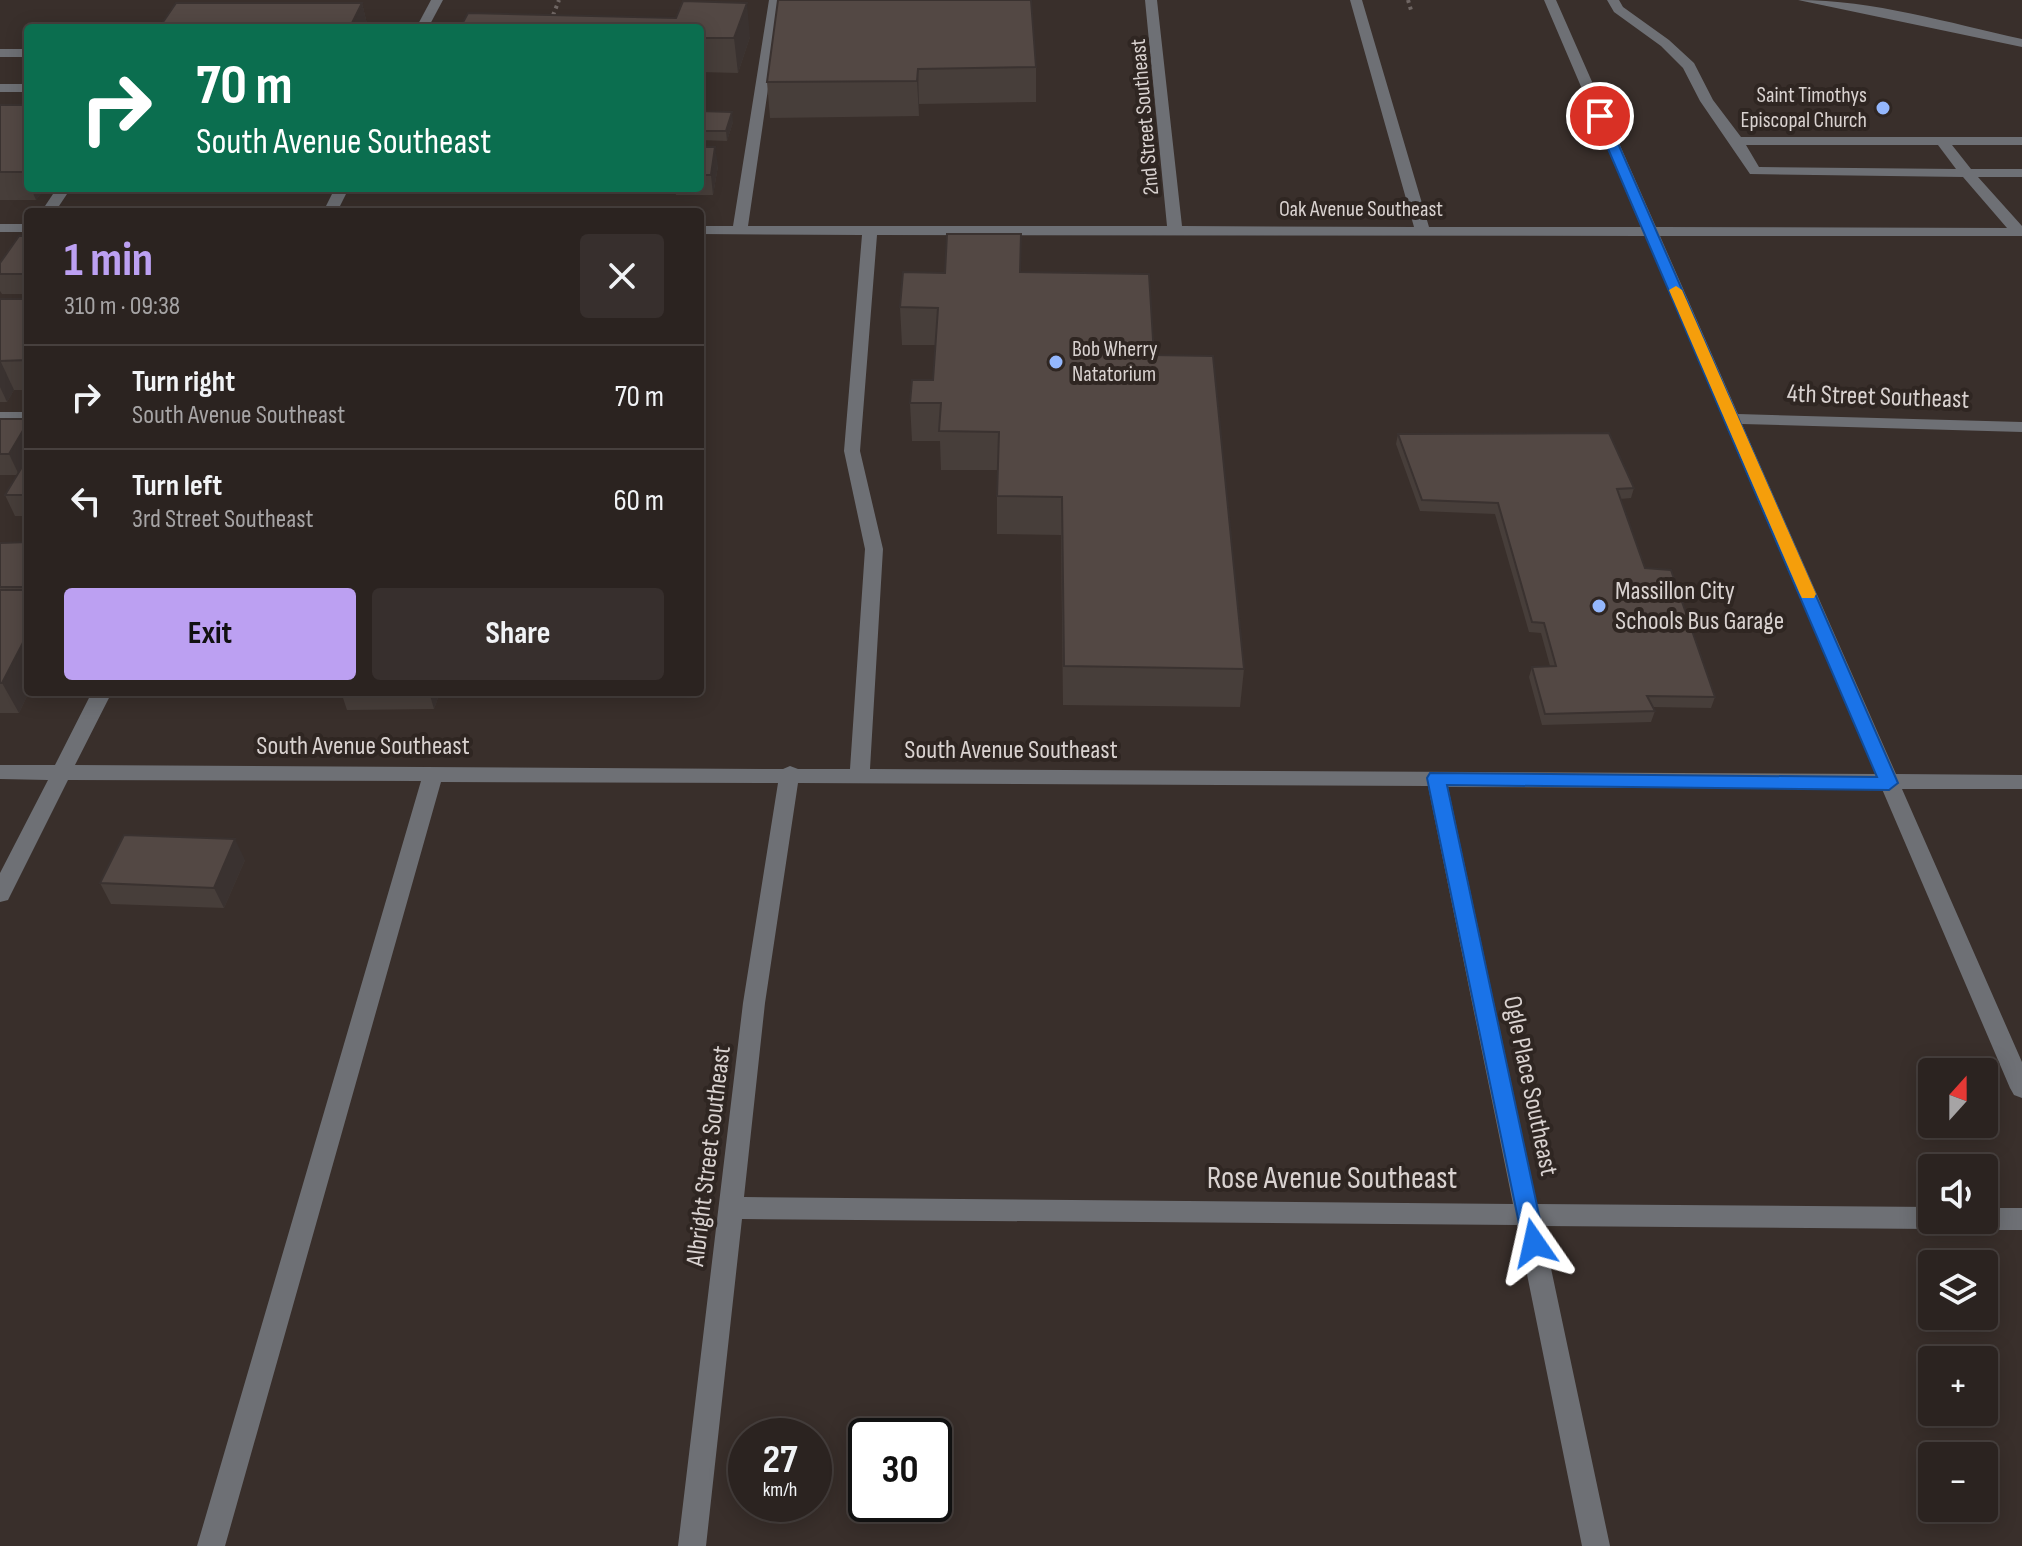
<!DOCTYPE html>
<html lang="en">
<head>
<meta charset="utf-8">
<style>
	body { margin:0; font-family:"Sofia Sans Condensed",sans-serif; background:#372f2d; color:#f1f3f6; height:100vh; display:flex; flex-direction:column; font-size:30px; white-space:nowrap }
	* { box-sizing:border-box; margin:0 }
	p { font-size:26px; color:#a6a4a5 }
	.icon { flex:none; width:44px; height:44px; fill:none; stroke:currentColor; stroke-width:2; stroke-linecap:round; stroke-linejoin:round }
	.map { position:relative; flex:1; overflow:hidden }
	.sheet { position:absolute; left:24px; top:208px; width:680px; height:488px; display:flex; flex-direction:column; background:#2b2320; border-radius:8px; box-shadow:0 4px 20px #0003,0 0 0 2px #47403e }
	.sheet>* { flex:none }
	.guide { position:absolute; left:24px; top:24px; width:680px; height:168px; border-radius:8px; box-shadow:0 4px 20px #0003,0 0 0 2px #47403e; background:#0b6e4f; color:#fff; overflow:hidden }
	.needle { width:52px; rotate:21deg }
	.tools { position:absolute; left:1918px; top:1058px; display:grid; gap:16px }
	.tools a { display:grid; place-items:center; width:80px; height:80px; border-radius:8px; background:#2b2320; box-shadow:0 4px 20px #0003,0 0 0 2px #47403e; font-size:40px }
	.speed { position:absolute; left:728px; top:1418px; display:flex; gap:16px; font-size:40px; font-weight:700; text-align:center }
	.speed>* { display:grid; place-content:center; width:104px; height:104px; border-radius:50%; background:#2b2320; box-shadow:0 4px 20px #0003,0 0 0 2px #47403e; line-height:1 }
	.speed small { font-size:20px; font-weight:400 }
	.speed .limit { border:4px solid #111; border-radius:12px; background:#fff; color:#111 }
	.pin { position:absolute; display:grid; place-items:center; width:68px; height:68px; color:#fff; margin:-34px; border:4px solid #fff; border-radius:50%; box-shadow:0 2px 8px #0007 }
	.me { position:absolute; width:88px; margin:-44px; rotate:349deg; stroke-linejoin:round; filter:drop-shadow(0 0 6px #0008) }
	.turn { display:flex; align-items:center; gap:28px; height:168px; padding:0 40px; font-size:36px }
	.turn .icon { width:104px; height:104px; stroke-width:2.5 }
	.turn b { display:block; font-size:56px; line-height:68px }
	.round { display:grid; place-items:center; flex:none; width:84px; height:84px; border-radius:8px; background:#372f2d }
	.overview { display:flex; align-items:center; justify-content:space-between; height:136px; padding:0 40px }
	h1 { font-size:48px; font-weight:700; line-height:60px; color:#bca0f2 }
	.primary-button { display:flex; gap:16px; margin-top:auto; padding:16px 40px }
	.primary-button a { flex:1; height:92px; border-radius:8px; background:#bca0f2; color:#111; font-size:32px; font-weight:700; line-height:92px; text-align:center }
	.primary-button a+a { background:#372f2d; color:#f1f3f6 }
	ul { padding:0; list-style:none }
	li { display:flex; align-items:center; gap:24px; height:104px; padding:0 40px; border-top:2px solid #47403e }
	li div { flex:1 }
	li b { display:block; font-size:30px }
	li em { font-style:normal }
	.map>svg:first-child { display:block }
</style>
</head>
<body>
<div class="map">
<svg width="2022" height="1546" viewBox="0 0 2022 1546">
	<rect width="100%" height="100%" fill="#392f2b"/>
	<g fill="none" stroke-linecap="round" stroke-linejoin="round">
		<!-- path -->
		<g stroke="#6f6663" stroke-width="4" stroke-dasharray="3 4" stroke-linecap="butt">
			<polyline points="1408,0 1411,10"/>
			<polyline points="548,28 559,0"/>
		</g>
		<!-- minor -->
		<g fill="#6e7075" fill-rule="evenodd">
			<polygon points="431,0 443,0 428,28 416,28"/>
			<path d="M769 0H781L748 226H1167L1145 0H1157L1182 226 1414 227 1350 0H1362L1429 227H1641L1544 0H1556L1656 227 2007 228 1963 177 1750 174 1700 101 1683 68 1661 46 1614 12 1607 0H1619L1623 7 1669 40 1694 63 1713 100 1741 137H2022V145H1952L1971 169H2022V177H1978L2022 226V236H1660L1738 414 2022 422V432L1742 424 1896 774 2022 775V789H1902L2022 1062V1098L2014 1095 2010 1088 1882 789 1448 787 1537 1204 1932 1207V1220H1943L1941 1226 1932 1229 1542 1226 1610 1546H1582L1517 1225 742 1219 706 1546H678L743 1003 778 783 441 782 225 1546H197L421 781 68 780 8 900 0 902V873L48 780 0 779V765H55L92 692H112L75 765 783 769 790 766 798 769H850L865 549 844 451 862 235 700 234V226H733ZM1746 145H1938L1956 169 1759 167ZM877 235 1645 236 1876 774 870 769 883 549 860 451ZM798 783 1428 786 1513 1204 744 1197 765 1003Z"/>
			<path d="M1798 0C1873 0 1949 23 2022 39V47Z"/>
			<rect x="0" y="49" width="28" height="8"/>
			<rect x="0" y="84" width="28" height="8"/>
			<polygon points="57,188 71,188 55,212 41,212"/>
			<polygon points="335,188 349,188 337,212 323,212"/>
			<rect x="0" y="224" width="28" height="8"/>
			<rect x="0" y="412" width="28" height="10"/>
			<polygon points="1984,1208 2022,1208 2022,1230 1984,1230 1975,1227 1972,1220 1984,1220"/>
		</g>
	</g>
	<!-- wall -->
	<g fill="#473e3a">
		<polygon points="778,0 1036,67 1036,102 919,104 919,116 770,118 767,82"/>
		<polygon points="362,3 368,28 159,28"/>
		<polygon points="700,28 750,37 738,73 700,72"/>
		<polygon points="0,105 28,105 28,188 45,188 36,200 0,200"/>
		<polygon points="700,111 733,122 727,141 700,140"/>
		<polygon points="700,147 718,166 713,195 676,195 675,189 655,189 700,188"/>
		<polygon points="28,236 28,294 2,294 0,291 0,263"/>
		<polygon points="1021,272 1154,355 1244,669 1240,707 1063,705 1061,535 997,534 997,470 941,470 940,441 912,441 910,403 933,380 936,345 902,345 900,307"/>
		<polygon points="0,299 28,299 28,390 14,390 7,402 0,402"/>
		<polygon points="0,419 28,419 28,516 15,516 5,495 17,475 0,475"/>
		<polygon points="1398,434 1634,488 1631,498 1620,499 1645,568 1715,697 1711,708 1653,707 1655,711 1651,722 1542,725 1529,677 1532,667 1550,666 1541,633 1529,632 1495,514 1420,511 1396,444"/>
		<polygon points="28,542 28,692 29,692 19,713 0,713 0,543"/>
		<polygon points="341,692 440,692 434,709 347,710"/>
		<polygon points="245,860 224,908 111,904 100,883"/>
	</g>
	<!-- shaded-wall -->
	<g fill="#3a3230">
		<polygon points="362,3 368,28 350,28 350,27"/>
		<polygon points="747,3 750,37 738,73 734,38"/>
		<polygon points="918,69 919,104 919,116 917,81"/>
		<polygon points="732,112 733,122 727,141 726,131"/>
		<polygon points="715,147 718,166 713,195 711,175"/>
		<polygon points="28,166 28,180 24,172"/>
		<polygon points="31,188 45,188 36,200"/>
		<polygon points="0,360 14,390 7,402 0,387"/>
		<polygon points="28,422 28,459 19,475 9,454"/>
		<polygon points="28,633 28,692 29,692 19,713 2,683"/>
		<polygon points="429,692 440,692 434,709"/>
		<polygon points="235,839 245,860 224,908 214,888"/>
	</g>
	<!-- building -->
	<g fill="#534844" stroke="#3a3230" stroke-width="2">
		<polygon points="778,0 1031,0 1036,67 918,69 917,81 767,82"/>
		<polygon points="683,1 747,3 734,38 700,38 700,28 460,28 468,13 676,18"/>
		<polygon points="176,3 362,3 350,27 159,28"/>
		<polygon points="0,105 28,105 28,166 24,172 0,172"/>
		<polygon points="700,111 732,112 726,131 700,131"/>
		<polygon points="700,147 715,147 711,175 700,175"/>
		<polygon points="947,234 1021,234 1020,272 1149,274 1154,355 1213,356 1244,669 1064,666 1062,497 997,496 999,432 939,431 941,403 910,403 912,380 933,380 938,308 900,307 903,272 945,273"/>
		<polygon points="19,236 28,236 28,274 0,274 0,263"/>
		<polygon points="0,299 28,299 28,360 0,361"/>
		<polygon points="0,419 28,419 28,422 9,454 0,454"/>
		<polygon points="1609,433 1634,488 1617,489 1645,568 1671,570 1715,697 1647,696 1655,711 1545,714 1532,667 1556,666 1544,623 1532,622 1498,503 1422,500 1398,434"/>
		<polygon points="28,457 28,495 5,495"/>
		<polygon points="28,542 28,587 0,587 0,543"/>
		<polygon points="0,590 28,590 28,633 2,683 0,683"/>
		<polygon points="124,835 235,839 214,888 100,883"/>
	</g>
	<!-- route -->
	<polygon fill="#1a73e8" stroke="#114b97" stroke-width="2" points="1600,112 1606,116 1898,783 1889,790 1447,785 1545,1243 1542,1251 1534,1254 1526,1251 1523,1243 1427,778 1430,773 1877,777 1594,116"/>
	<!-- slow -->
	<polygon fill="#f59e0b" points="1676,286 1682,290 1816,594 1814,598 1802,598 1800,594 1669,290"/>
	<!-- markers -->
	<g fill="#94b7fd" stroke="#2f2622" stroke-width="3">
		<circle cx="1883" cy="108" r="8"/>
		<circle cx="1056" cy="362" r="8"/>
		<circle cx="1599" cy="606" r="8"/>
	</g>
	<g text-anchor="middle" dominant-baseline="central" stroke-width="8" stroke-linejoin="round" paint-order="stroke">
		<!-- far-poi labels -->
		<g font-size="22" fill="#d9d2d0" stroke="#2f2622" text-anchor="end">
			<text x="1867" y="95">Saint Timothys<tspan x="1867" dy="25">Episcopal Church</tspan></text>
			<text x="1072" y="349" text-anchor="start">Bob Wherry<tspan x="1072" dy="25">Natatorium</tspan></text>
		</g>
		<!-- far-street labels -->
		<g font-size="22" fill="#d9d2d0" stroke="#2f2622">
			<text transform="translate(1145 117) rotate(-95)">2nd Street Southeast</text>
			<text x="1361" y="209">Oak Avenue Southeast</text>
		</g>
		<!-- street labels -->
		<g font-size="26" fill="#d9d2d0" stroke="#2f2622">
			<text transform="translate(1878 397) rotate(2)">4th Street Southeast</text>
			<text x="363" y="746">South Avenue Southeast</text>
			<text x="1011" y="750">South Avenue Southeast</text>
			<text transform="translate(1530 1086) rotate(78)">Ogle Place Southeast</text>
			<text transform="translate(709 1156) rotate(-83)">Albright Street Southeast</text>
		</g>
		<!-- poi labels -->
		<g font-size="26" fill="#d9d2d0" stroke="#2f2622" text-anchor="start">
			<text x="1615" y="591">Massillon City<tspan x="1615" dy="30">Schools Bus Garage</tspan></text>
		</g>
		<!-- near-street labels -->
		<g font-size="32" fill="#d9d2d0" stroke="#2f2622">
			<text x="1332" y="1178">Rose Avenue Southeast</text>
		</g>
	</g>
</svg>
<div class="tools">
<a><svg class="needle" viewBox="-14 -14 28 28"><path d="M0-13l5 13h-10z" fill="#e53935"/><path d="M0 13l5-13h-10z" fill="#a6a4a5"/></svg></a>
<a><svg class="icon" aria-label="sound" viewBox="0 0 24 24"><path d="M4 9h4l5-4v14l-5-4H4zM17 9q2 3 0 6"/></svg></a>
<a><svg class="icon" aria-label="layers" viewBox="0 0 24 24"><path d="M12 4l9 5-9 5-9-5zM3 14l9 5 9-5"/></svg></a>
<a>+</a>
<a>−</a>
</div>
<div class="speed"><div>27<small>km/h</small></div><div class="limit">30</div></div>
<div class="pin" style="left:1600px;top:116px;background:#d93025"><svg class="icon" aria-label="arrive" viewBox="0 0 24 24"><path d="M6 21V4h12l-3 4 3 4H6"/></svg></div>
<svg class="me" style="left:1534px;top:1243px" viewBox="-20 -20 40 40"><path d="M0-17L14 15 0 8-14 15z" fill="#1a73e8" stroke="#fff" stroke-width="4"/></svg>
<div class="guide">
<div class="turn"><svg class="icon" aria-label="right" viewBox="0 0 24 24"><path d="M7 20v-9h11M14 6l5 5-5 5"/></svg><div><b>70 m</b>South Avenue Southeast</div></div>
</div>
<section class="sheet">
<div class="overview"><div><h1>1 min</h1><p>310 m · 09:38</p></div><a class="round"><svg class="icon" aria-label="close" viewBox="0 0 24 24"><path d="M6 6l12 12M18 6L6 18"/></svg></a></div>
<ul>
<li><svg class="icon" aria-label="right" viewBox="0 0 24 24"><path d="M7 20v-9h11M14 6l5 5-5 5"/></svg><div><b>Turn right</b><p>South Avenue Southeast</p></div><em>70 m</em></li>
<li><svg class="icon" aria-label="left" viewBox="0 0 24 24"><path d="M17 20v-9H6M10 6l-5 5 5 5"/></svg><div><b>Turn left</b><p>3rd Street Southeast</p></div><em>60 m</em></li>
</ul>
<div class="primary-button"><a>Exit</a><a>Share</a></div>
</section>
</div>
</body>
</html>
